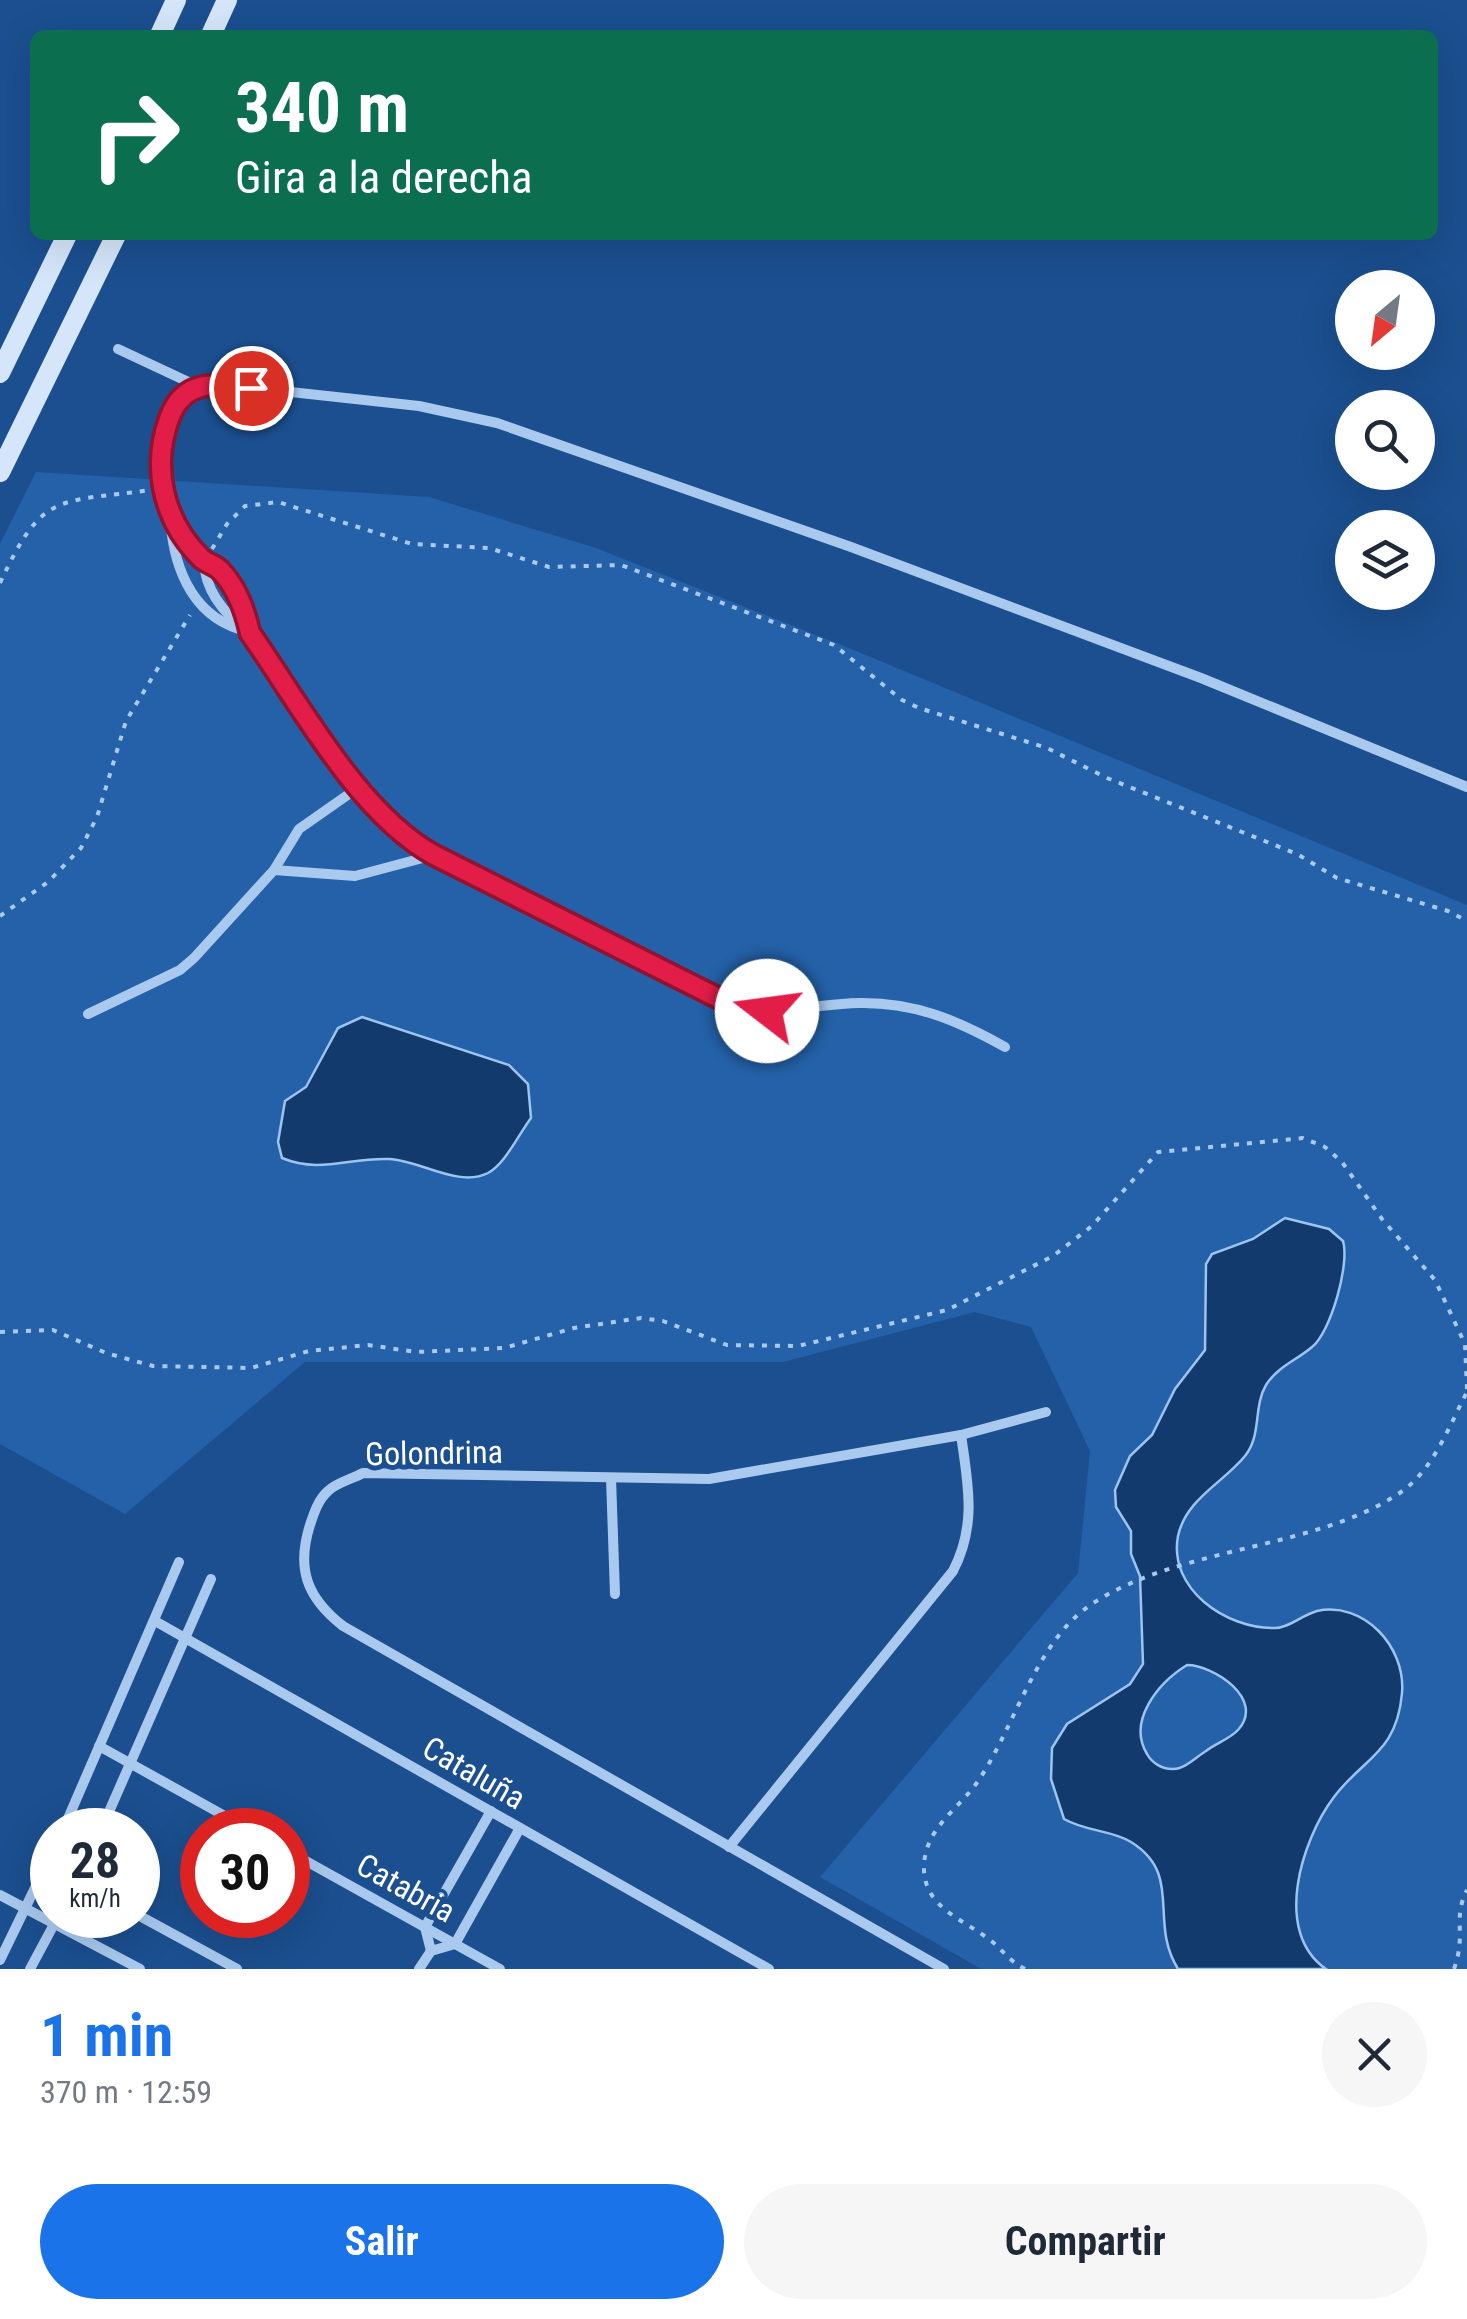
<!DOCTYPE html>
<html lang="es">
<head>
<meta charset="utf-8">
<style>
	body { margin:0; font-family:"Roboto Condensed",sans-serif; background:#f6f6f7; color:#1f2937; height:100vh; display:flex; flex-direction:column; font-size:38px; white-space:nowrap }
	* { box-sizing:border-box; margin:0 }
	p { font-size:32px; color:#747a83 }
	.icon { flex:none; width:55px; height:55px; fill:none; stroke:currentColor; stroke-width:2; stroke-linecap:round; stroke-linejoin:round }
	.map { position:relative; height:1969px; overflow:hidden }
	.sheet { display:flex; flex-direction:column; background:#fff; flex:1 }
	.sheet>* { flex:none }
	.top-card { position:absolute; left:30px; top:30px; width:1408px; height:210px; border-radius:15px; box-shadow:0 10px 40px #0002; background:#0b6e4f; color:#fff; overflow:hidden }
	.needle { width:65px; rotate:209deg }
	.fabs { position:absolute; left:1335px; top:270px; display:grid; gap:20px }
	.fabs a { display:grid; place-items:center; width:100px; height:100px; border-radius:50%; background:#fff; box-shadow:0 10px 40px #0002; font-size:50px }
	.speed { position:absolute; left:30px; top:1808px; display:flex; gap:20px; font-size:50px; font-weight:700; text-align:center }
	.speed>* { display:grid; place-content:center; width:130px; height:130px; border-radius:50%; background:#fff; box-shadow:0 10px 40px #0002; line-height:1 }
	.speed small { font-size:25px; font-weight:400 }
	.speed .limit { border:15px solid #d22; background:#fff; color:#111 }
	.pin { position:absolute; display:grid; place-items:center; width:85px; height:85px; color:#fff; margin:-42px; border:5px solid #fff; border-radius:50%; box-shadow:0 2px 10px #0007 }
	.me { position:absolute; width:110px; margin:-55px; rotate:285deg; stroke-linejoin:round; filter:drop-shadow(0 0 8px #0008) }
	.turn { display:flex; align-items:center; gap:35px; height:210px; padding:0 40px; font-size:45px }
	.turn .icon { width:130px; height:130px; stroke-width:2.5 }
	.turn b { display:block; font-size:70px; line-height:85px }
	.round { display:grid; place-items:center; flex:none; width:105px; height:105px; border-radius:52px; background:#f6f6f7 }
	.headline { display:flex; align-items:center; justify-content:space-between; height:170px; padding:0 40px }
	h1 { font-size:60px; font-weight:700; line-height:75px; color:#1a73e8 }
	.button { display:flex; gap:20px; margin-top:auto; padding:20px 40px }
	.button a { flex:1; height:115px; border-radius:60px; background:#1a73e8; color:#fff; font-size:40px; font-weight:700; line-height:115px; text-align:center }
	.button a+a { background:#f6f6f7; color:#1f2937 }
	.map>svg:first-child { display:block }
</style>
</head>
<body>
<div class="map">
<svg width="1467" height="1969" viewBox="0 0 1467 1969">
	<rect width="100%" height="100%" fill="#1b4f8f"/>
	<!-- green -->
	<polygon fill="#2461a8" points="36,472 429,497 596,548 849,648 1467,905 1467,1969 981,1969 820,1877 1078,1573 1090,1451 1031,1327 975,1312 783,1362 305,1362 125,1514 0,1444 0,544"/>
	<!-- water -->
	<g fill="#123a6d" stroke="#9cc4f0" stroke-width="2.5" fill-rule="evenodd">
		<path d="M362 1017 509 1065 528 1084 531 1118C519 1134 505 1164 488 1173 458 1188 420 1160 389 1159 350 1157 320 1174 282 1158L278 1142 285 1101 306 1087 338 1028Z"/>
		<path d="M1285 1218 1329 1229 1343 1241C1350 1263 1331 1332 1312 1347 1297 1360 1277 1367 1266 1385 1253 1407 1262 1435 1245 1456 1223 1483 1186 1499 1178 1536 1168 1589 1226 1629 1275 1628 1289 1628 1302 1615 1317 1611 1364 1601 1406 1647 1402 1693 1397 1753 1363 1758 1334 1797 1302 1839 1272 1932 1326 1969H1178C1148 1921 1184 1875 1131 1842 1112 1830 1087 1832 1064 1819L1051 1779 1052 1748 1067 1724 1130 1684 1143 1664 1140 1576 1131 1554V1531L1116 1507 1115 1490 1130 1456 1152 1435 1175 1389 1205 1350 1206 1264 1212 1254 1253 1239ZM1187 1665C1213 1665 1266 1699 1238 1730 1231 1738 1215 1744 1206 1751 1196 1757 1184 1770 1172 1769 1162 1769 1152 1763 1147 1754 1127 1721 1158 1683 1187 1665Z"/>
	</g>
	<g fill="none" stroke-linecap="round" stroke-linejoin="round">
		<!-- path -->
		<g stroke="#a9c9ee" stroke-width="4" stroke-dasharray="5 8" stroke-linecap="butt">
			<polyline points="212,549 227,524 245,506 278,502 412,544 489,548 549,567 621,565 834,645 902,700 919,708 1047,748 1107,778 1297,854 1337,878 1448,911 1467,921"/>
			<path d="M0 583C43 491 56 503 151 490"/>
			<polyline points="0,916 48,882 81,848 97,817 126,721 190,615"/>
			<polyline points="0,1332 53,1330 106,1353 153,1366 251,1368 309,1351 368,1345 416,1352 504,1348 574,1328 641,1318 663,1321 727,1345 798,1346 947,1310 1053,1256 1092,1226 1158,1152 1303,1138 1325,1147 1342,1162 1382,1219 1435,1280 1465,1344 1467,1390"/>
			<path d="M1025 1969C1010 1962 1003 1950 990 1940 963 1919 922 1907 924 1865 926 1828 957 1810 976 1784 1013 1732 1035 1643 1089 1606 1176 1546 1317 1550 1401 1492 1434 1469 1449 1426 1467 1392"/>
			<path d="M1454 1969C1467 1933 1452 1919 1467 1890"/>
		</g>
		<!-- street -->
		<g stroke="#a9c9ee" stroke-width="10">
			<polyline points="118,349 197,386"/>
			<path d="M170 513C172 562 189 613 239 629"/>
			<path d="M204 561C205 592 225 615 250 633L359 787 412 843 728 1003C772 1017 814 1004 859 1003 914 1002 957 1020 1005 1047"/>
			<path d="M250 633C245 611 237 587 221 570 216 565 207 564 202 558 165 520 152 473 167 423 176 396 189 387 217 384L419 406 497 423 851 547 1201 678 1467 787"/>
			<polyline points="274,870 355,876 434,855"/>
			<polyline points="88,1014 180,970 194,958 274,870 299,829 359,787"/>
			<polyline points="611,1478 615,1594"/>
			<polyline points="155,1621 769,1969"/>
			<polyline points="99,1746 250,1830"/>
			<polyline points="63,1830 179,1562"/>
			<polyline points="101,1830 211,1579"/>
			<path d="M729 1847 953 1571C977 1525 968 1484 961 1435"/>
			<polyline points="288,1851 500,1969"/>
			<polyline points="0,1895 140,1969"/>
			<polyline points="138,1915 237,1969"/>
			<polyline points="431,1951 425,1927 491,1811"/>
			<polyline points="0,1960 52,1853"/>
			<polyline points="30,1969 59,1915"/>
			<polyline points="419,1969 431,1951 455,1944 520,1828"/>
			<path d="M944 1969 343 1626C307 1598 296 1569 310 1525 314 1513 318 1500 328 1491 336 1483 352 1479 363 1473L709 1479 961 1435 1046 1412"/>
		</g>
		<!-- secondary -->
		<g stroke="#d6e6fa" stroke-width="20">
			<polyline points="160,35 176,0"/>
			<polyline points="211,35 227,0"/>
			<polyline points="0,373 67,235"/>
			<polyline points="0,472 116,235"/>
		</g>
	</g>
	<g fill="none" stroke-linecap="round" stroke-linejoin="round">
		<defs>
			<path id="route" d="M251 388C215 383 183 379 169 419 151 469 164 522 202 559 208 564 216 565 221 571 237 588 245 610 250 633 300 704 358 813 434 855L728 1003 767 1011"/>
		</defs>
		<!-- route casing -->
		<use href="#route" stroke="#92132f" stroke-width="25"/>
		<!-- route -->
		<use href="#route" stroke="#e11d48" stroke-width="18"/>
	</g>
	<g text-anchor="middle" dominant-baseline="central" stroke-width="10" stroke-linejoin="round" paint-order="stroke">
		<!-- street labels -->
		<g font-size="32" fill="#fff" stroke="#1b4f8f">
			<text transform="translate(434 1453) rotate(-1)">Golondrina</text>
			<text transform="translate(474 1773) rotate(30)">Cataluña</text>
			<text transform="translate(406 1888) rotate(29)">Catabria</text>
		</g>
	</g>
</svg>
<div class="fabs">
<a><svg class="needle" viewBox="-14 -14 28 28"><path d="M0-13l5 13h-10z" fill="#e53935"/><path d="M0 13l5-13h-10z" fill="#747a83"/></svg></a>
<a><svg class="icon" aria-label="search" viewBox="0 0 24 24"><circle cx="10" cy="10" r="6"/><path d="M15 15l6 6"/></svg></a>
<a><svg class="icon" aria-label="layers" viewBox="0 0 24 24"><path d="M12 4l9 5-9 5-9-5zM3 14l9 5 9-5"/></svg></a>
</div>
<div class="speed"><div>28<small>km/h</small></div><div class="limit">30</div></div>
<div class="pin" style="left:251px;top:388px;background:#d93025"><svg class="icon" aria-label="arrive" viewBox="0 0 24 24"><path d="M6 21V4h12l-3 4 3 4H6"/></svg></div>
<svg class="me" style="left:767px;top:1011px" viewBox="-20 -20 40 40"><circle r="19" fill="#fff"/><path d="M0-13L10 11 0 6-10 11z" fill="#e11d48"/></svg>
<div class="top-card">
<div class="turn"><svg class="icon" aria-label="right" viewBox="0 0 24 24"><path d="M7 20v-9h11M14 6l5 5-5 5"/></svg><div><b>340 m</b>Gira a la derecha</div></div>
</div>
</div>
<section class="sheet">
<div class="headline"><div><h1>1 min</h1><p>370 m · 12:59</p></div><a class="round"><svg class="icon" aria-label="close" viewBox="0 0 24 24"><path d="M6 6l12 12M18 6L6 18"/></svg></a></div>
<div class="button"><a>Salir</a><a>Compartir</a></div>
</section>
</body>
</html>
